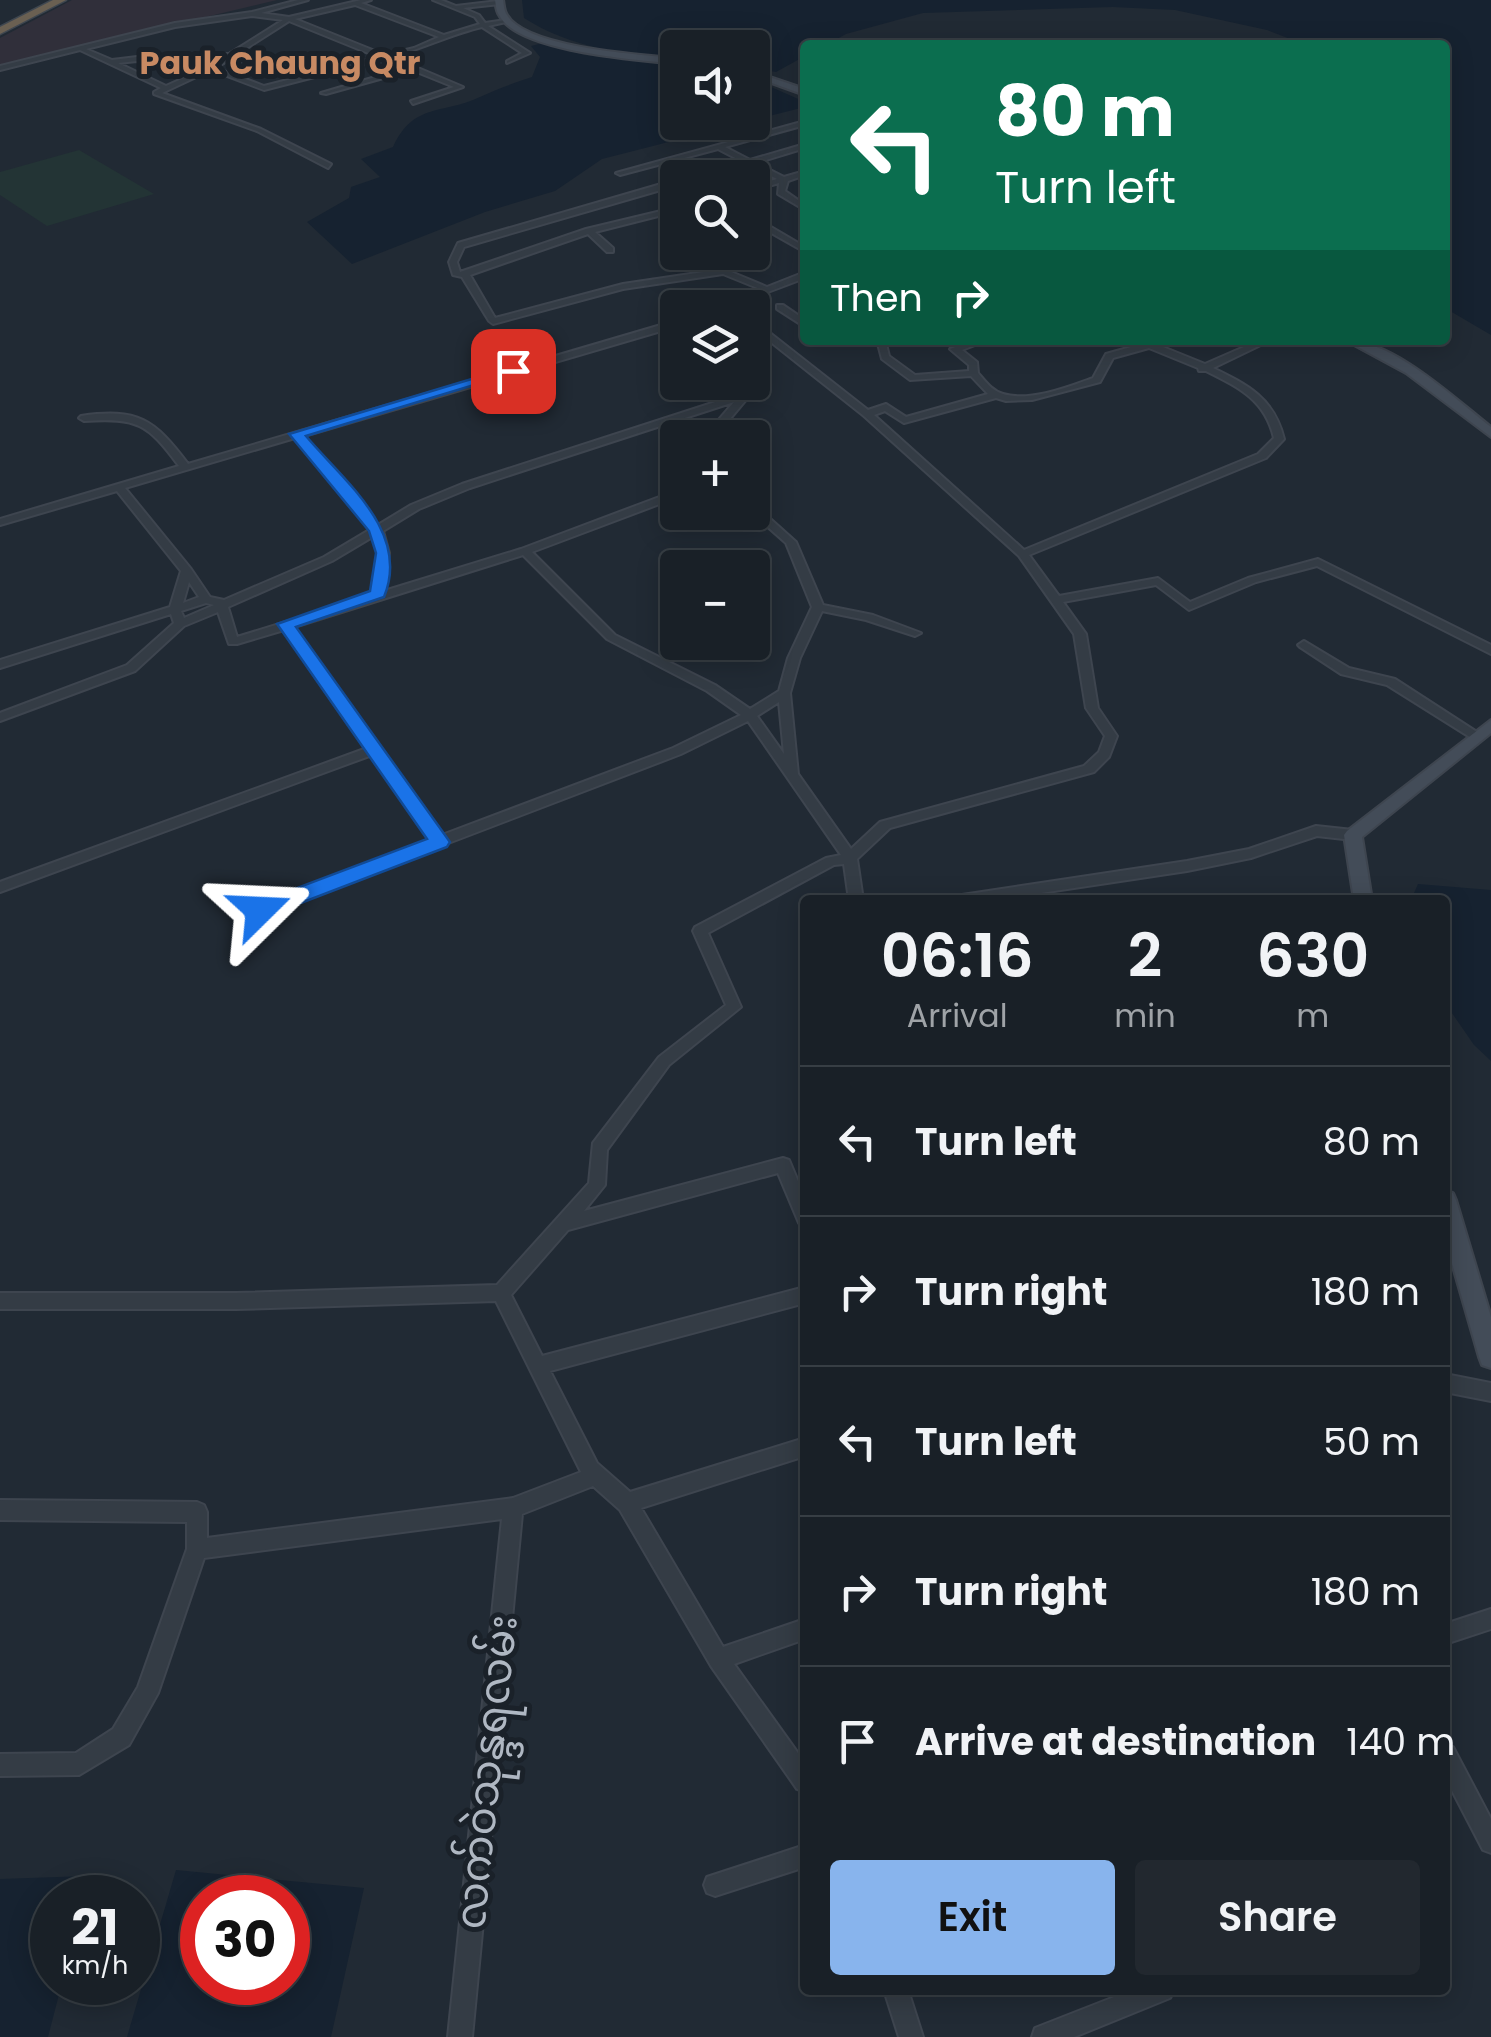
<!DOCTYPE html>
<html lang="en">
<head>
<meta charset="utf-8">
<style>
	body { margin:0; font-family:Poppins,"Noto Sans Myanmar",sans-serif; background:#22282f; color:#f1f3f6; height:100vh; display:flex; flex-direction:column; font-size:38px; white-space:nowrap }
	* { box-sizing:border-box; margin:0 }
	p { font-size:32px; color:#9fa3a7 }
	.icon { flex:none; width:55px; height:55px; fill:none; stroke:currentColor; stroke-width:2; stroke-linecap:round; stroke-linejoin:round }
	.map { position:relative; flex:1; overflow:hidden }
	.drawer { position:absolute; left:800px; top:895px; width:650px; height:1100px; display:flex; flex-direction:column; background:#192027; border-radius:10px; box-shadow:0 5px 25px #0003,0 0 0 2px #373e44 }
	.drawer>* { flex:none }
	.banner { position:absolute; left:800px; top:40px; width:650px; height:305px; border-radius:10px; box-shadow:0 5px 25px #0003,0 0 0 2px #373e44; background:#0b6e4f; color:#fff; overflow:hidden }
	.buttons { position:absolute; left:660px; top:30px; display:grid; gap:20px }
	.buttons a { display:grid; place-items:center; width:110px; height:110px; border-radius:10px; background:#192027; box-shadow:0 5px 25px #0003,0 0 0 2px #373e44; font-size:50px }
	.speed { position:absolute; left:30px; top:1875px; display:flex; gap:20px; font-size:50px; font-weight:700; text-align:center }
	.speed>* { display:grid; place-content:center; width:130px; height:130px; border-radius:50%; background:#192027; box-shadow:0 5px 25px #0003,0 0 0 2px #373e44; line-height:1 }
	.speed small { font-size:25px; font-weight:400 }
	.speed .limit { border:15px solid #d22; background:#fff; color:#111 }
	.pin { position:absolute; display:grid; place-items:center; width:85px; height:85px; color:#fff; margin:-42px; border-radius:20px; box-shadow:0 5px 15px #0006 }
	.me { position:absolute; width:110px; margin:-55px; rotate:69deg; stroke-linejoin:round; filter:drop-shadow(0 0 8px #0008) }
	.turn { display:flex; align-items:center; gap:35px; height:210px; padding:0 30px; font-size:45px }
	.turn .icon { width:130px; height:130px; stroke-width:2.5 }
	.turn b { display:block; font-size:70px; line-height:85px }
	.then { display:flex; align-items:center; height:95px; padding:0 30px; background:#0003; gap:20px; font-size:38px }
	.eta { display:flex; justify-content:space-evenly; align-items:center; height:170px; text-align:center }
	.eta b { font-size:60px; font-weight:600; line-height:70px }
	.primary-button { display:flex; gap:20px; margin-top:auto; padding:20px 30px }
	.primary-button a { flex:1; height:115px; border-radius:10px; background:#88b4ed; color:#111; font-size:40px; font-weight:600; line-height:115px; text-align:center }
	.primary-button a+a { background:#22282f; color:#f1f3f6 }
	ul { padding:0; list-style:none }
	li { display:flex; align-items:center; gap:30px; height:150px; padding:0 30px; border-top:2px solid #373e44 }
	li div { flex:1 }
	li b { display:block; font-size:38px }
	li em { font-style:normal }
	.map>svg:first-child { display:block }
</style>
</head>
<body>
<div class="map">
<svg width="1491" height="2037" viewBox="0 0 1491 2037">
	<rect width="100%" height="100%" fill="#212a34"/>
	<!-- medical -->
	<polygon fill="#302f3a" points="72,0 277,0 0,66 0,38"/>
	<!-- green -->
	<polygon fill="#233435" points="79,150 154,194 47,226 0,195 0,172"/>
	<!-- water -->
	<g fill="#162230" fill-rule="evenodd">
		<path d="M522 0H1491V335L1445 308V45H1306L1267 30 1175 10 1113 7 923 13 846 34 826 45H805V56L776 72 753 68 752 48H678L677 59C623 54 571 48 524 18Z"/>
		<path d="M543 43 584 55 677 66 678 122 743 123 602 159 555 191 485 212 352 264 307 222 349 198 351 187 380 177 361 159 393 147C414 102 442 115 480 97 497 89 514 83 532 77L540 57 531 46Z"/>
		<polygon points="753,79 805,102 805,107 753,120"/>
		<polygon points="1418,884 1491,890 1491,1061 1474,1045 1445,1003 1445,900 1411,900"/>
		<path d="M176 1870 364 1888 331 2037H127ZM202 1898H288V1982H202Z"/>
		<polygon points="87,1876 82,1897 52,1898 52,1982 62,1983 48,2037 0,2037 0,1879"/>
	</g>
	<g fill="none" stroke-linecap="round" stroke-linejoin="round">
		<defs>
			<g id="street">
				<path d="M298 0H308L261 13 289 17 361 0H371L361 3 444 35 480 24 475 17 433 0H441L456 6 498 1 500 4 463 8 479 15 485 23 506 20V22L488 26 530 53 507 63V61L522 53 482 27C451 34 422 49 391 57L417 66 418 68 463 87 413 104 411 101 454 87 412 70 326 94 321 93 406 68 384 59 264 90 211 70 162 93 261 129 331 164 328 168 257 131 154 94V92L161 88 80 50 0 70V66L175 23 252 12ZM355 5 439 37 414 48 385 55 295 19ZM252 16 283 20 229 54H225V56L192 74 137 57 112 60 86 49 175 27ZM289 21 378 57 264 86 216 68 231 58 272 67V65L236 55ZM137 61 186 77 166 86 118 63Z"/>
				<polygon points="805,121 805,125 725,147 750,160 805,144 805,148 756,163 784,177 805,171 805,175 788,181 785,191 805,205 805,210 778,194 779,183 752,191 752,186 777,179 749,165 706,178 693,178 743,162 718,149 620,175 616,173"/>
				<polygon points="675,180 678,180 678,185 464,247 457,262 460,272 586,229 678,207 678,211 595,232 613,248 613,252 607,252 588,234 470,275 495,318 623,284 724,269 767,287 805,272 805,278 744,301 745,308 737,308 737,298 760,289 723,274 623,289 493,324 489,321 462,277 453,275 449,262 458,243"/>
				<polygon points="752,216 805,247 805,252 752,222"/>
				<polygon points="777,305 783,305 805,320 805,327 777,309"/>
				<path d="M752 319 868 410 886 404 906 417 988 394 971 376 910 380 882 359 877 340H885L889 356 915 375 969 371V365L950 349 975 340H988L962 350 977 362 978 373C985 381 992 391 1003 394 1030 402 1068 387 1093 378L1106 354 1156 340 1163 342 1158 345 1205 364 1260 340H1271L1213 368C1248 385 1274 398 1284 439L1266 458 1029 555 1059 596 1158 578 1190 602 1248 578 1318 559 1491 645V654L1317 566 1256 582 1189 610 1156 585 1063 602 1086 634 1098 708 1117 736 1109 757 1094 772 890 828 857 859 863 900H849L844 864 834 865 708 933 741 1007 669 1065 607 1150 605 1185 584 1211 783 1158 789 1160 805 1198V1225L799 1223 778 1173 568 1230 511 1295 542 1356 805 1287V1303L550 1371 597 1463 630 1492 805 1438V1456L641 1508 723 1647 805 1619V1639L734 1664 805 1763V1792L797 1789 711 1666 620 1510 593 1486 522 1514 472 2037H448L502 1519 204 1558 158 1693 129 1745 79 1775 0 1776V1754L76 1753 113 1729 138 1687 187 1549V1522L0 1520V1500L197 1502 204 1505 207 1512V1538L513 1498 581 1472 496 1301 236 1309H0V1293H236L497 1285 589 1183 593 1143 659 1057 726 1005 693 931 695 927 826 858 841 855 748 721 681 754 260 915 255 914 253 910 255 906 431 840 372 755 0 892V882L367 748 284 630 237 644H229L218 612 184 626 135 671 0 721V713L127 665 174 623 171 614 0 668V660L170 607 181 571 117 491 0 525V519L179 466C147 423 138 418 84 421L79 418 81 416C138 408 154 419 188 464L678 320V326L304 436 378 525 411 505 462 484 740 394 736 382H745L750 395 714 438H703L734 402 470 488 419 509 383 531 389 553 384 591 521 549 678 490V497L532 552 615 635 715 685 750 709 779 691 788 658 812 607 786 543 751 512 752 505 756 506 796 542 823 605 873 615 921 633 915 636 866 620 822 611 800 658 790 693 798 774 851 849 880 822 1084 766 1099 752 1105 736 1086 708 1074 634 1019 556 864 416 752 327ZM1149 348 1198 368 1199 371H1206C1240 388 1265 400 1274 438L1258 454 1024 550 874 415 885 411 904 423 996 398 1006 401 1032 400 1100 382 1113 358ZM295 438 371 529 324 557 224 600 210 597 191 569 125 488ZM374 536 379 553 373 595 237 637 228 607 332 561ZM523 555 607 639 707 691 741 715 673 748 442 835 294 627ZM189 582 199 597 183 603ZM206 603 214 605 184 618 181 611ZM779 702 784 754 757 716Z"/>
				<polygon points="1304,641 1349,668 1395,679 1483,736 1477,740 1473,739 1387,685 1341,674 1300,647 1298,645"/>
				<polygon points="1316,826 1353,830 1360,835 1353,840 1317,836 1251,858 1187,871 995,900 955,900 962,895 1187,861 1249,849"/>
				<polygon points="1445,1374 1491,1383 1491,1401 1445,1392"/>
				<polygon points="1491,1609 1491,1629 1445,1644 1445,1624"/>
				<polygon points="1445,1744 1453,1747 1491,1819 1491,1853 1483,1850 1445,1777"/>
				<polygon points="805,1845 805,1867 715,1896 707,1893 704,1885 707,1877"/>
				<polygon points="884,1990 908,1990 923,2037 899,2037"/>
				<polygon points="1132,1990 1174,1990 1170,1998 1074,2037 1032,2037 1035,2028"/>
			</g>
			<g id="secondary">
				<path d="M495 0H503C504 5 504 11 507 15 526 48 641 55 678 58V64C640 60 517 52 499 15 496 11 496 5 495 0Z"/>
				<polygon points="752,71 805,89 805,95 752,76"/>
				<path d="M1345 340C1393 340 1454 398 1491 427V437L1406 373Z"/>
				<polygon points="1491,720 1491,733 1362,837 1372,900 1354,900 1344,835 1347,831"/>
				<polygon points="1445,1190 1453,1193 1456,1200 1491,1317 1491,1368 1482,1365 1479,1357 1445,1239"/>
			</g>
			<polygon id="highway" points="53,0 66,0 0,34 0,27"/>
		</defs>
		<!-- street casing -->
		<use href="#street" stroke="#3e454f" stroke-width="4"/>
		<!-- secondary casing -->
		<use href="#secondary" stroke="#3e454f" stroke-width="4"/>
		<!-- highway casing -->
		<use href="#highway" stroke="#3f4750" stroke-width="3"/>
		<!-- street -->
		<use href="#street" fill="#343c45" fill-rule="evenodd"/>
		<!-- secondary -->
		<use href="#secondary" fill="#434c58" fill-rule="evenodd"/>
		<!-- highway -->
		<use href="#highway" fill="#6a6052" fill-rule="evenodd"/>
	</g>
	<!-- route -->
	<path fill="#1a73e8" stroke="#114b97" stroke-width="2.5" d="M508 368 520 371 306 436C344 481 411 532 384 597L296 627 450 842 447 847 267 916H252L249 910 252 905 427 839 277 624 370 591 376 553 369 531 289 434Z"/>
	<g text-anchor="middle" dominant-baseline="central" stroke-width="10" stroke-linejoin="round" paint-order="stroke">
		<!-- far-neighbourhood labels -->
		<g font-size="32" font-weight="bold" fill="#c88a63" stroke="#1a2129">
			<text x="280" y="62">Pauk Chaung Qtr</text>
		</g>
		<!-- near-street labels -->
		<g font-size="42" fill="#afb7c2" stroke="#1a2129">
			<text transform="translate(486 1772) rotate(-84)">လက်ဝဲသုန္ဒရလမ်း</text>
		</g>
	</g>
</svg>
<div class="buttons">
<a><svg class="icon" aria-label="sound" viewBox="0 0 24 24"><path d="M4 9h4l5-4v14l-5-4H4zM17 9q2 3 0 6"/></svg></a>
<a><svg class="icon" aria-label="search" viewBox="0 0 24 24"><circle cx="10" cy="10" r="6"/><path d="M15 15l6 6"/></svg></a>
<a><svg class="icon" aria-label="layers" viewBox="0 0 24 24"><path d="M12 4l9 5-9 5-9-5zM3 14l9 5 9-5"/></svg></a>
<a>+</a>
<a>−</a>
</div>
<div class="speed"><div>21<small>km/h</small></div><div class="limit">30</div></div>
<div class="pin" style="left:513px;top:371px;background:#d93025"><svg class="icon" aria-label="arrive" viewBox="0 0 24 24"><path d="M6 21V4h12l-3 4 3 4H6"/></svg></div>
<svg class="me" style="left:260px;top:910px" viewBox="-20 -20 40 40"><path d="M0-17L14 15 0 8-14 15z" fill="#1a73e8" stroke="#fff" stroke-width="4"/></svg>
<div class="banner">
<div class="turn"><svg class="icon" aria-label="left" viewBox="0 0 24 24"><path d="M17 20v-9H6M10 6l-5 5 5 5"/></svg><div><b>80 m</b>Turn left</div></div>
<div class="then">Then<svg class="icon" aria-label="right" viewBox="0 0 24 24"><path d="M7 20v-9h11M14 6l5 5-5 5"/></svg></div>
</div>
<section class="drawer">
<div class="eta">
<div><b>06:16</b><p>Arrival</p></div>
<div><b>2</b><p>min</p></div>
<div><b>630</b><p>m</p></div>
</div>
<ul>
<li><svg class="icon" aria-label="left" viewBox="0 0 24 24"><path d="M17 20v-9H6M10 6l-5 5 5 5"/></svg><div><b>Turn left</b></div><em>80 m</em></li>
<li><svg class="icon" aria-label="right" viewBox="0 0 24 24"><path d="M7 20v-9h11M14 6l5 5-5 5"/></svg><div><b>Turn right</b></div><em>180 m</em></li>
<li><svg class="icon" aria-label="left" viewBox="0 0 24 24"><path d="M17 20v-9H6M10 6l-5 5 5 5"/></svg><div><b>Turn left</b></div><em>50 m</em></li>
<li><svg class="icon" aria-label="right" viewBox="0 0 24 24"><path d="M7 20v-9h11M14 6l5 5-5 5"/></svg><div><b>Turn right</b></div><em>180 m</em></li>
<li><svg class="icon" aria-label="arrive" viewBox="0 0 24 24"><path d="M6 21V4h12l-3 4 3 4H6"/></svg><div><b>Arrive at destination</b></div><em>140 m</em></li>
</ul>
<div class="primary-button"><a>Exit</a><a>Share</a></div>
</section>
</div>
</body>
</html>
